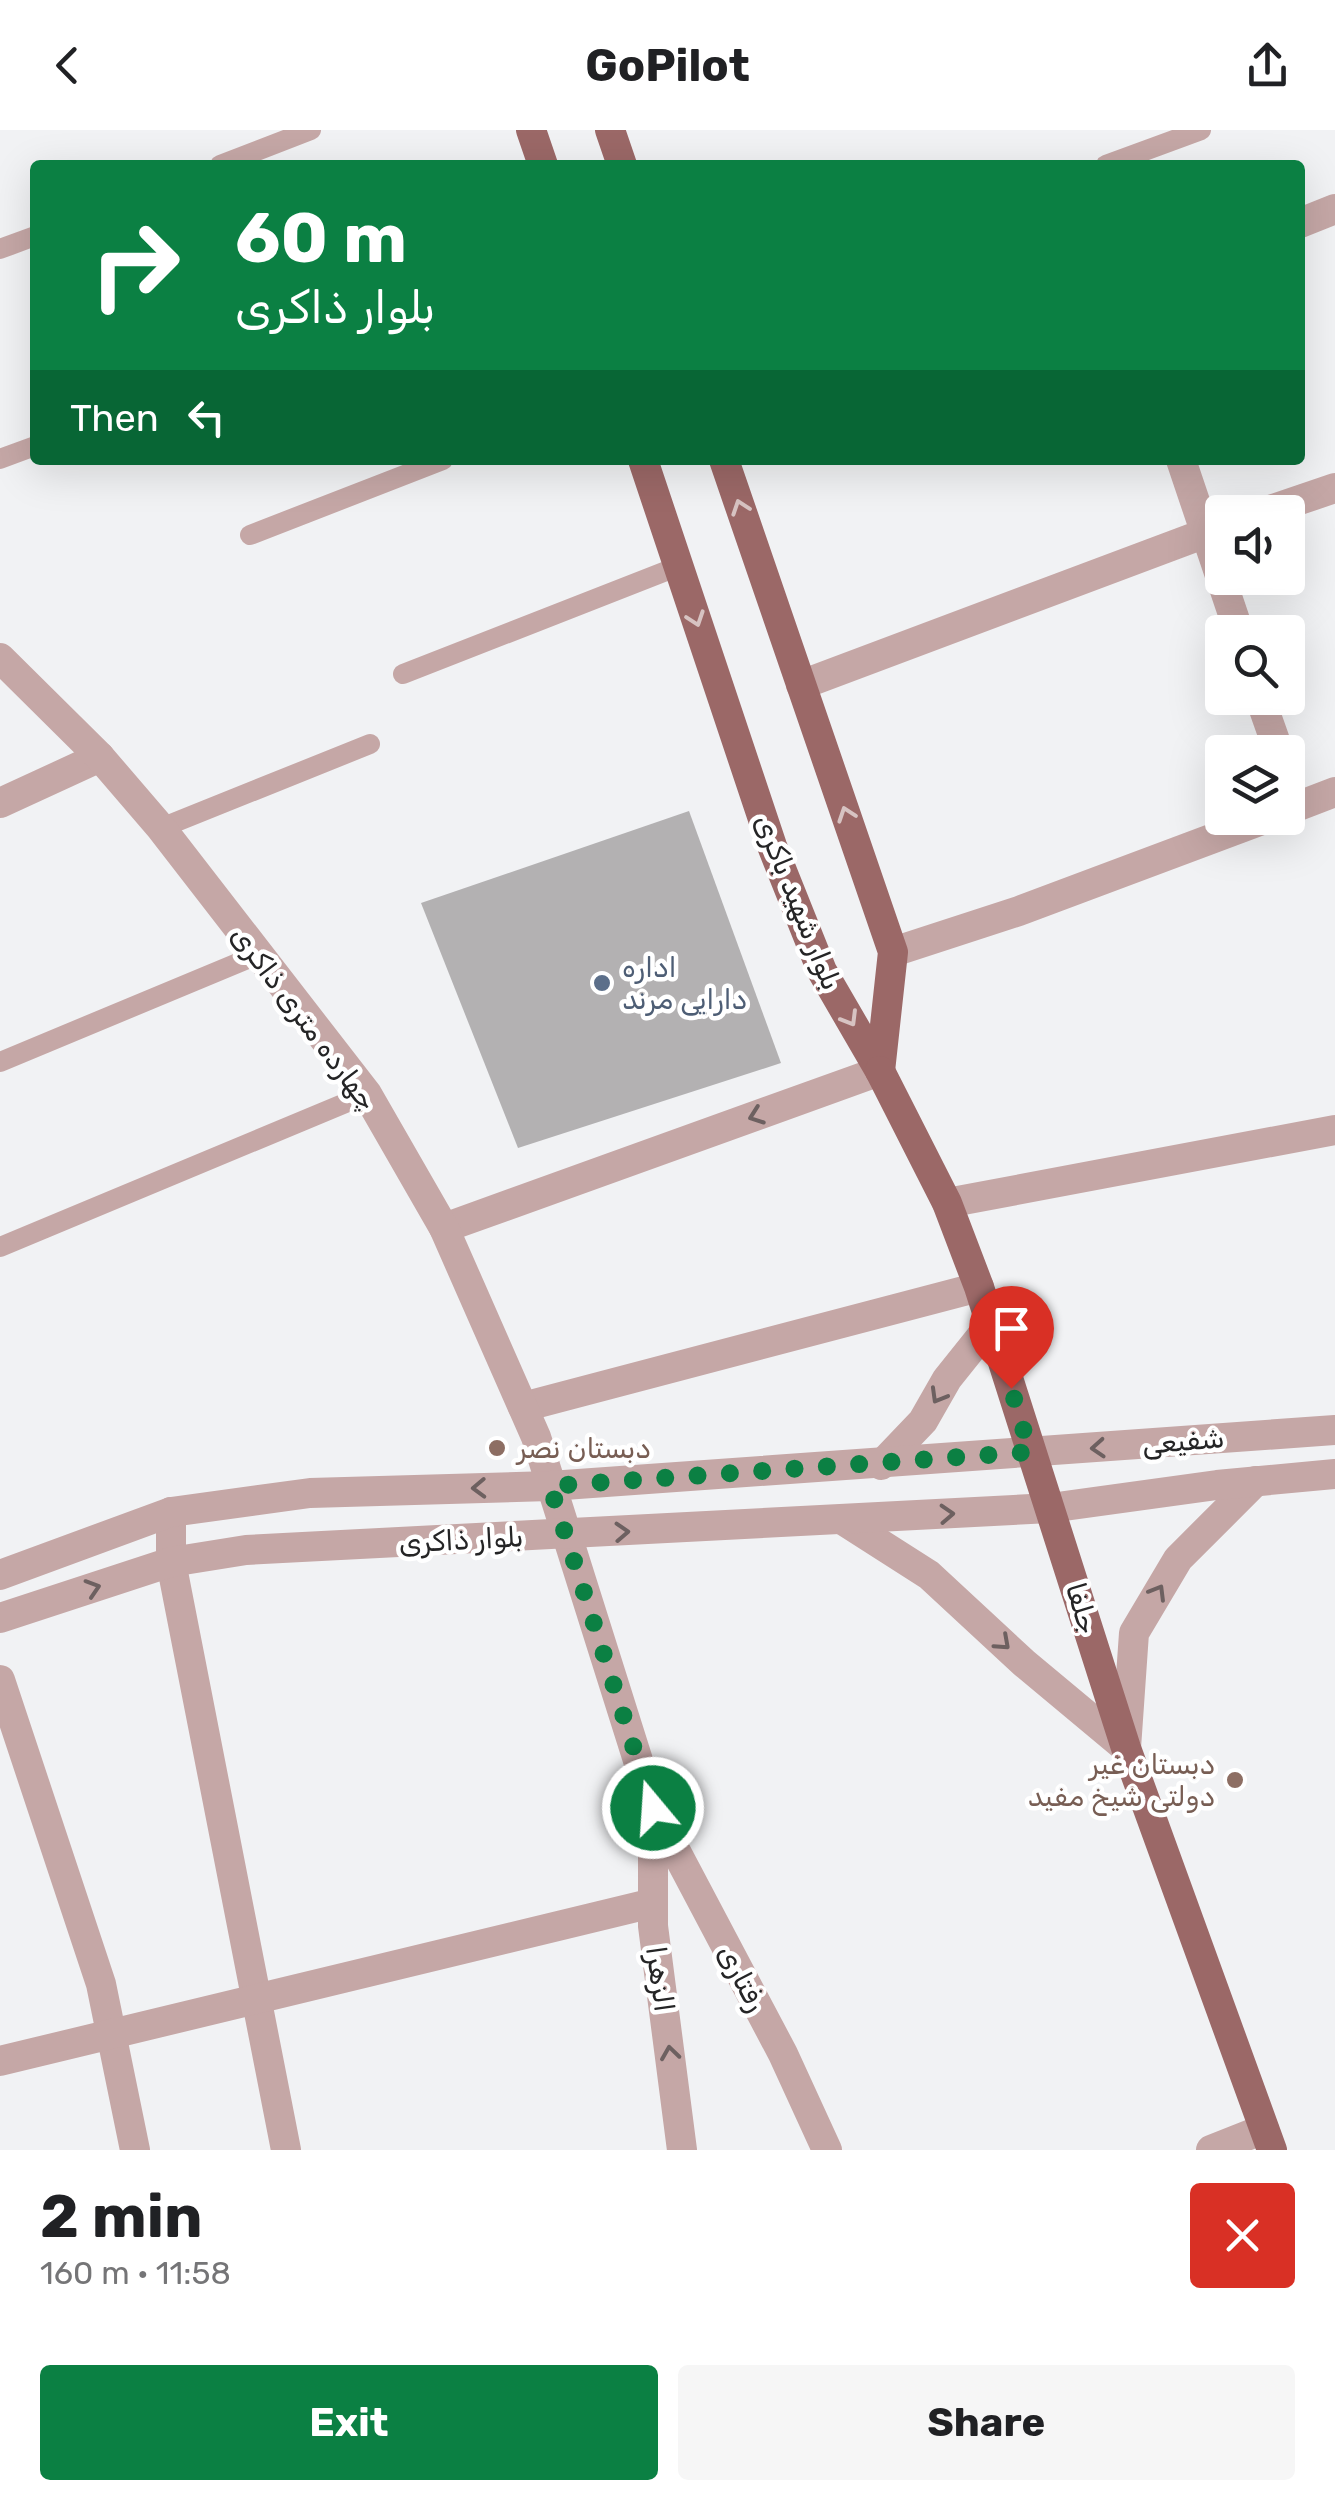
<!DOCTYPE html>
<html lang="en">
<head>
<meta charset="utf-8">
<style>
	body { margin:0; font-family:Rubik,"Noto Sans Arabic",sans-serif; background:#f6f6f6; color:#202124; height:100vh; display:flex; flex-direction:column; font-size:38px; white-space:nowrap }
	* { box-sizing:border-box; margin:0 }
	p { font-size:32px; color:#757577 }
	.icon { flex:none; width:55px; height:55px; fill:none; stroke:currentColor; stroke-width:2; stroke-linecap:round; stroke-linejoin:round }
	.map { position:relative; height:2020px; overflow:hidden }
	.details { display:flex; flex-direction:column; background:#fff; flex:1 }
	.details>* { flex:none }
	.hud { position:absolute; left:30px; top:30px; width:1275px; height:305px; border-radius:10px; box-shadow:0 10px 40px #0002; background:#0b8043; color:#fff; overflow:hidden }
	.buttons { position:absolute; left:1205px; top:365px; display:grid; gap:20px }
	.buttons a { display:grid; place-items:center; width:100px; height:100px; border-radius:10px; background:#fff; box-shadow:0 10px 40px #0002; font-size:50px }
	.pin { position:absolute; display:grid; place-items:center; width:85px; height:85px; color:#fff; margin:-102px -42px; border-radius:50% 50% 50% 0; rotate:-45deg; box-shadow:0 0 10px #0007 }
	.pin .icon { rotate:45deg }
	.me { position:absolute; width:110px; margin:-55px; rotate:342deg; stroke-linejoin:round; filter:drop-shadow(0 0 8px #0008) }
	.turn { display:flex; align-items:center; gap:35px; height:210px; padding:0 40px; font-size:45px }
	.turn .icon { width:130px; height:130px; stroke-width:2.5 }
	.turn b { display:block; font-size:70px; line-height:85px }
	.then { display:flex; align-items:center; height:95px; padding:0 40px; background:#0003; gap:20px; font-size:38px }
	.round { display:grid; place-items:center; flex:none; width:105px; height:105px; border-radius:10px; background:#f6f6f6 }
	.head { display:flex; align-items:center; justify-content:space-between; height:170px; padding:0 40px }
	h1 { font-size:60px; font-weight:700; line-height:75px }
	.action { display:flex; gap:20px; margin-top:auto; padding:20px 40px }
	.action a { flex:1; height:115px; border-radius:10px; background:#0b8043; color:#fff; font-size:40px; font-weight:700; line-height:115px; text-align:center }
	.action a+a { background:#f6f6f6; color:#202124 }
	header { display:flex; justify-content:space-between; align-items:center; height:130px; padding:0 40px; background:#fff; font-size:45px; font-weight:700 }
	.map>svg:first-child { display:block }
</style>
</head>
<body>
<header><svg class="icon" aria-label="back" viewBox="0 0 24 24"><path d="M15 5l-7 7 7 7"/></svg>GoPilot<svg class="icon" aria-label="share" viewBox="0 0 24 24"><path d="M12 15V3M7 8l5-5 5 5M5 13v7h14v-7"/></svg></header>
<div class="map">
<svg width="1335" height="2020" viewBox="0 0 1335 2020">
	<rect width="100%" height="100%" fill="#f1f2f4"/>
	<!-- building -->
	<polygon fill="#b3b1b2" points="689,681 781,933 518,1018 421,773"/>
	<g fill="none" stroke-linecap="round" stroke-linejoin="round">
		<!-- service -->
		<g stroke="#c5a7a6" stroke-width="20">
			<polyline points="220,35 311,0"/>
			<polyline points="1106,35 1201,0"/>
			<polyline points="0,119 35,106"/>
			<polyline points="0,329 35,316"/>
			<polyline points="250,405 443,330"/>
			<polyline points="403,544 679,436"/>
			<polyline points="161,698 370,614"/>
			<polyline points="0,932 257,825"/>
			<polyline points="0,1117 367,964"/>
		</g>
		<!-- minor -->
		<g stroke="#c5a7a6" stroke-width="30">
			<polyline points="1300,93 1335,79"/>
			<polyline points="1181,330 1239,502"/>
			<polyline points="1264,382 1335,358"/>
			<polyline points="801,555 1222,397"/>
			<polyline points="1260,568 1279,622"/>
			<polyline points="0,673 100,627"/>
			<polyline points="1288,680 1335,662"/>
			<polyline points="893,822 1019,781 1267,688"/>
			<polyline points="947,1073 1335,1000"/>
			<polyline points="444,1098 880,941"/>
			<polyline points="523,1277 979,1157"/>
			<polyline points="171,1382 171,1432 286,2020"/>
			<polyline points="0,1550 101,1854 135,2020"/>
			<polyline points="0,1931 653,1773"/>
			<polyline points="1211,2020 1264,1999"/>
		</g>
		<!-- tertiary -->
		<g stroke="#c5a7a6" stroke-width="30">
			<polyline points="0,528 100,627 161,698 367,964 444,1098 536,1307 653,1678 783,1924 827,2020"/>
			<polyline points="881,1335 923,1291 947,1249 991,1194"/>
			<polyline points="843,1390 929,1445 1024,1533 1126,1618 1134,1503 1178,1429 1256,1351"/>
			<polyline points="0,1445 171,1382 310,1363 550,1356 1335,1300"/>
			<polyline points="0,1488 171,1432 246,1420 1050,1378 1217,1355 1335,1344"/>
			<polyline points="653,1686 653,1796 682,2020"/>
		</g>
		<!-- primary -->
		<g stroke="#9b6867" stroke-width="30">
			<polyline points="531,0 543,35"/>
			<polyline points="610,0 622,35"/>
			<polyline points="643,330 772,716 822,841 880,941 893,822 724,330"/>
			<polyline points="880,941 947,1073 979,1157 1126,1618 1272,2020"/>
		</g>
	</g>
	<!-- one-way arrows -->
	<defs><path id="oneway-chevron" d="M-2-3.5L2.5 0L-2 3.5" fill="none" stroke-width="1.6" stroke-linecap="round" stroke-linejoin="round" transform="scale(2.5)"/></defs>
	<g stroke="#d7c3c2">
		<use href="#oneway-chevron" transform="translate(740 377) rotate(-109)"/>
		<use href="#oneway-chevron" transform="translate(696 489) rotate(71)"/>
		<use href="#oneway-chevron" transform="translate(846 684) rotate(-109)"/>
		<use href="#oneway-chevron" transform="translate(850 889) rotate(59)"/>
	</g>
	<g stroke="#6d6060">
		<use href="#oneway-chevron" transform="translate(756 986) rotate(160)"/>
		<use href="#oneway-chevron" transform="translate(938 1266) rotate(120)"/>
		<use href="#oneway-chevron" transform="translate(1098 1318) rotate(176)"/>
		<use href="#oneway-chevron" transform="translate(479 1358) rotate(178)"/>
		<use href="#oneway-chevron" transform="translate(947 1384) rotate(-3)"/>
		<use href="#oneway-chevron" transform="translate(622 1402) rotate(-3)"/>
		<use href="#oneway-chevron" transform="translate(93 1458) rotate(-18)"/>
		<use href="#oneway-chevron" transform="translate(1158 1462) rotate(-59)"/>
		<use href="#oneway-chevron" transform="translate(1003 1513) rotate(42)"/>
		<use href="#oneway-chevron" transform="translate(670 1923) rotate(-98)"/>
	</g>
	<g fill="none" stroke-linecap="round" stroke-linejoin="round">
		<!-- route -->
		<polyline stroke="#0b8043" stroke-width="18" stroke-dasharray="0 32.4" points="653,1678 550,1356 1030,1322 1011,1258"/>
	</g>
	<!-- markers -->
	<circle fill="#5c6f8a" stroke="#fff" stroke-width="4" cx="602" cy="853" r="10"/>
	<g fill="#8d6e63" stroke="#fff" stroke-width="4">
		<circle cx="497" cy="1318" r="10"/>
		<circle cx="1235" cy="1650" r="10"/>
	</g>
	<g text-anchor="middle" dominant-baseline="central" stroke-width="9" stroke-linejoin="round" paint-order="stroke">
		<!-- street labels -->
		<g font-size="28" fill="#252526" stroke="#fff">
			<text transform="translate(798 772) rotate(68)">بلوار شهید باکری</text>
			<text transform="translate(304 888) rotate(53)">چهارده متری ذاکری</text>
			<text transform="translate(1183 1311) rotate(-5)">شفیعی</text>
			<text transform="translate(461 1410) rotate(-3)">بلوار ذاکری</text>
			<text transform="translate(1082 1478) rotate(73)">جلفا</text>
			<text transform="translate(742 1848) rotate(62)">رفتاری</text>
			<text transform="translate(660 1849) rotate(82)">الزهرا</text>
		</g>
		<!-- service labels -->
		<g font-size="28" fill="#4e5e75" stroke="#fff" text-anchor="start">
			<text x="622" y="837">اداره<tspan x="622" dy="32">دارایی مرند</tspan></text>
		</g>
		<!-- education labels -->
		<g font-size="28" fill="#785e54" stroke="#fff" text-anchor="start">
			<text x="517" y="1318">دبستان نصر</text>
			<text x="1215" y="1634" text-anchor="end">دبستان غیر<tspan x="1215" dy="32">دولتی شیخ مفید</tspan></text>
		</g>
	</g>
</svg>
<div class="buttons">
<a><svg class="icon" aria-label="sound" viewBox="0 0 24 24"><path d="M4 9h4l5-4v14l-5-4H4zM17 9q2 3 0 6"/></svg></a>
<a><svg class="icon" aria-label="search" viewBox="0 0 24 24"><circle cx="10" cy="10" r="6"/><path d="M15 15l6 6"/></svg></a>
<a><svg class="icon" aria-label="layers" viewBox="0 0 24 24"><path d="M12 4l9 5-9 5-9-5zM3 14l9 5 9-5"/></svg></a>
</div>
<div class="pin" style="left:1011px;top:1258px;background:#d93025"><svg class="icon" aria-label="arrive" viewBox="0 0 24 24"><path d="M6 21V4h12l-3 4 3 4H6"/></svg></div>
<svg class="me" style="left:653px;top:1678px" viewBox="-20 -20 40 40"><circle r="17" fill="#0b8043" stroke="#fff" stroke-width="3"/><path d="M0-11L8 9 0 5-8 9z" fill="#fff"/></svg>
<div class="hud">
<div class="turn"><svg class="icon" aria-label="right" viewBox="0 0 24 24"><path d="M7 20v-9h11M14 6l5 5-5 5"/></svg><div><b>60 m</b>بلوار ذاکری</div></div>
<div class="then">Then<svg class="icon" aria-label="left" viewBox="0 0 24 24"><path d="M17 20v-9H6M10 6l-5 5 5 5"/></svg></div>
</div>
</div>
<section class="details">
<div class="head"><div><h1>2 min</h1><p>160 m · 11:58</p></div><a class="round" style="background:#d93025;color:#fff"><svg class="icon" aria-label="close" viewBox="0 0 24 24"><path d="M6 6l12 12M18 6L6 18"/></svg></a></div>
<div class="action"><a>Exit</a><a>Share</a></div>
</section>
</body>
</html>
